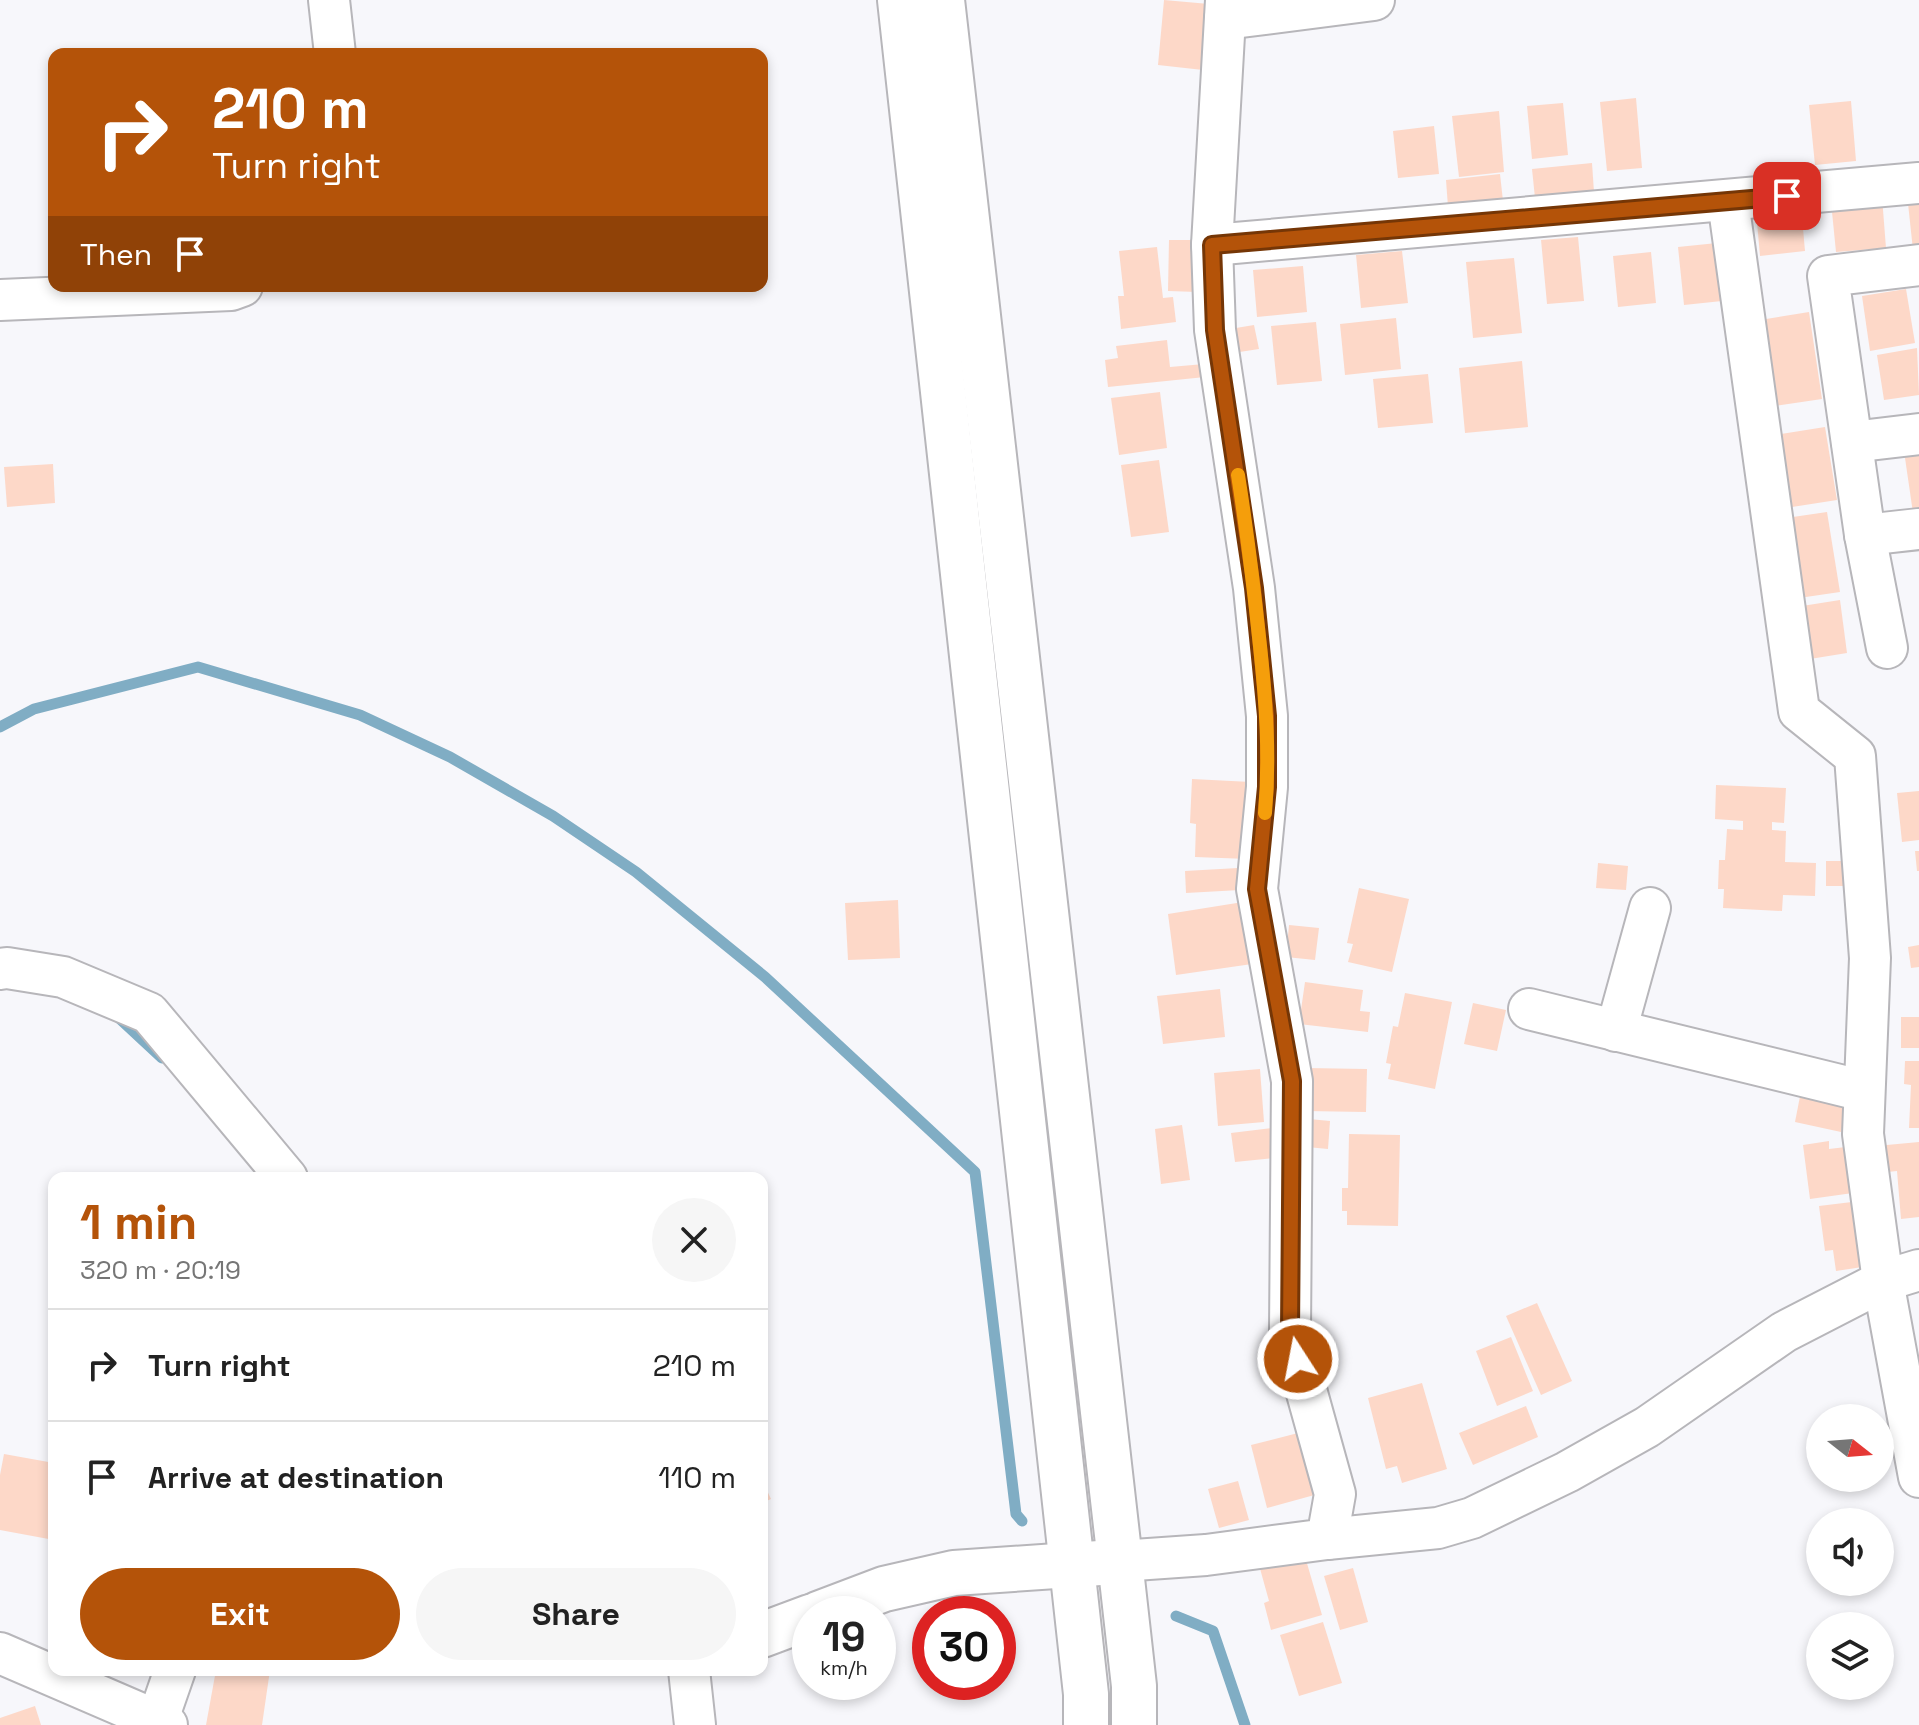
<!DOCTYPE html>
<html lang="en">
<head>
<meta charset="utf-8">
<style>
	body { margin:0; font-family:"Space Grotesk",sans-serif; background:#f6f6f6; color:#222; height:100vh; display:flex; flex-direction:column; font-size:30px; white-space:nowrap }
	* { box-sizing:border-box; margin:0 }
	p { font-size:26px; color:#767676 }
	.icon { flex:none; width:44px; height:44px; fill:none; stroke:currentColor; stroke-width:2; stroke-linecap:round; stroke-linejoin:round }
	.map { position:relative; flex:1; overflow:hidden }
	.side { position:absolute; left:48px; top:1172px; width:720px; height:504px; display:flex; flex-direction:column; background:#fff; border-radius:16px; box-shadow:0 4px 12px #0003 }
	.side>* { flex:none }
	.banner { position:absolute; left:48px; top:48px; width:720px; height:244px; border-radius:16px; box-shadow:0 4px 12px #0003; background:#b45309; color:#fff; overflow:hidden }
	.needle { width:52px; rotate:107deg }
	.buttons { position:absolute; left:1806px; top:1404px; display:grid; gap:16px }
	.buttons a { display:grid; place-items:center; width:88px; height:88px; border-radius:50%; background:#fff; box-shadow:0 4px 12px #0003; font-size:40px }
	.speed { position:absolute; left:792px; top:1596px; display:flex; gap:16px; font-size:40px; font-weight:700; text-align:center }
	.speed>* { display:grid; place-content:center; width:104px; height:104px; border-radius:50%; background:#fff; box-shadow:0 4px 12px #0003; line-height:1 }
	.speed small { font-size:20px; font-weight:400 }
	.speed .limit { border:12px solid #d22; background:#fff; color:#111 }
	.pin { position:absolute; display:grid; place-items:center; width:68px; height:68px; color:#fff; margin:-34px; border-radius:16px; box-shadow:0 4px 12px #0006 }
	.me { position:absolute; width:88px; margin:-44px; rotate:349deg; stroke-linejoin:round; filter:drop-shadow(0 0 6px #0008) }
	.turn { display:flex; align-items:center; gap:28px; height:168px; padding:0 32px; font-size:36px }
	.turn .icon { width:104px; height:104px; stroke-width:2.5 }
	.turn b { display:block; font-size:56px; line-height:68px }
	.then { display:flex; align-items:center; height:76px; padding:0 32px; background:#0003; gap:16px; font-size:30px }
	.round { display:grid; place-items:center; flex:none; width:84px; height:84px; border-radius:42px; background:#f6f6f6 }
	.headline { display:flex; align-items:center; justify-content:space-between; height:136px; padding:0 32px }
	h1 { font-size:48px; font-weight:800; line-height:60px; color:#b45309 }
	.button { display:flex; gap:16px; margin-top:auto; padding:16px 32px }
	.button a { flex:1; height:92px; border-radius:48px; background:#b45309; color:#fff; font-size:32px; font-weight:800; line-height:92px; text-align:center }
	.button a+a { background:#f6f6f6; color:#222 }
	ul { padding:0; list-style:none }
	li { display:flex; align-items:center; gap:24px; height:112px; padding:0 32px; border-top:2px solid #e0e0e0 }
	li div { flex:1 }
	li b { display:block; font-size:30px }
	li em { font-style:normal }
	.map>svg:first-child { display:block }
</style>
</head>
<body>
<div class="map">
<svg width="1919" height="1725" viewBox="0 0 1919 1725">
	<rect width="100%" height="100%" fill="#f7f7fb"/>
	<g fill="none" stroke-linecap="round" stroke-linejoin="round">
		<!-- stream -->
		<g stroke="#80adc4" stroke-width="11">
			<polyline points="0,727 34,709 198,667 360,715 450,757 553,816 636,872 765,977 975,1172 1016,1514 1022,1521"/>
			<polyline points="119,1018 162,1058"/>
			<polyline points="1176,1616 1213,1631 1245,1725"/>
		</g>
	</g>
	<!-- building -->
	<g fill="#fdd8c8">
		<polygon points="1164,0 1209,4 1203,70 1158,65"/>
		<polygon points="1636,98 1642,168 1607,171 1600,102"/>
		<polygon points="1851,101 1856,161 1815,165 1809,105"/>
		<polygon points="1563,103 1568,155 1532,159 1527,106"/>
		<polygon points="1499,111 1504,172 1459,177 1452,116"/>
		<polygon points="1434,126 1439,174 1398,178 1393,131"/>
		<polygon points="1592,163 1594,192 1535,198 1532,169"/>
		<polygon points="1500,174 1503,201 1448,207 1446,180"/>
		<polygon points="1919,193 1919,249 1913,250 1907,194"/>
		<polygon points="1882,197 1886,248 1836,252 1831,202"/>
		<polygon points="1801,206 1805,251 1760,256 1756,211"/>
		<polygon points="1578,237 1584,301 1547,304 1541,240"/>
		<polygon points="1169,240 1199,240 1198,292 1168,291"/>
		<polygon points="1717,243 1722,301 1684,305 1678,247"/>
		<polygon points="1157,247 1163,298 1173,297 1176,322 1121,329 1118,296 1124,296 1119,251"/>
		<polygon points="1402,251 1408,303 1361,308 1356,255"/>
		<polygon points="1651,252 1656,303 1618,307 1613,256"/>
		<polygon points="1514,258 1522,333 1473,338 1466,262"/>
		<polygon points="1303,266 1307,312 1257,317 1253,270"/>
		<polygon points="1906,289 1915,343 1870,351 1862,296"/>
		<polygon points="1809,312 1822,399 1774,406 1760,320"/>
		<polygon points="1396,318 1401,369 1345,375 1340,324"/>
		<polygon points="1316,322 1322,381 1277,385 1271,326"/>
		<polygon points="1254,325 1259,349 1233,353 1230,329"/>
		<polygon points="1167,340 1170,367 1204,364 1205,377 1108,387 1105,360 1118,358 1116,346"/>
		<polygon points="1917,348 1919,395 1884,400 1877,355"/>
		<polygon points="1522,361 1528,427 1465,433 1459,368"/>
		<polygon points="1428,374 1433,423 1378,428 1373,379"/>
		<polygon points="1160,392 1167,448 1119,455 1111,398"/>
		<polygon points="1825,427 1837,500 1792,507 1781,434"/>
		<polygon points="1919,449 1919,512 1913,513 1904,451"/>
		<polygon points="1159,460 1169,532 1131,537 1121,465"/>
		<polygon points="53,464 55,503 7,507 4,467"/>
		<polygon points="1827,512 1840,592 1799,598 1786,518"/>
		<polygon points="1840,600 1847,653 1810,659 1802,606"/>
		<polygon points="1192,779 1251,782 1248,859 1195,857 1196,824 1190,823"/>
		<polygon points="1716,785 1786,788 1784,823 1772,822 1772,830 1786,831 1785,862 1816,863 1815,896 1783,895 1782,911 1723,908 1724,889 1718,889 1719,860 1725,860 1727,829 1743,830 1743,821 1715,819"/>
		<polygon points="1919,791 1919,840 1902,842 1897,793"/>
		<polygon points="1915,851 1919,851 1919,871 1917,871"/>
		<rect x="1826" y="861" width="23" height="25"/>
		<polygon points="1598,863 1628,866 1626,890 1596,888"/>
		<polygon points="1238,868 1240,890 1186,893 1185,871"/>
		<polygon points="1359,888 1409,899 1392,972 1348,962 1353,944 1347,943"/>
		<polygon points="898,900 900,958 848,960 845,903"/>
		<polygon points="1243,902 1252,964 1176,975 1168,914"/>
		<polygon points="1289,925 1319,928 1315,960 1286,957"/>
		<polygon points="1919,945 1919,967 1911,968 1908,947"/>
		<polygon points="1305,982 1363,990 1360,1011 1370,1012 1368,1032 1299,1024"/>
		<polygon points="1220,989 1225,1037 1163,1044 1157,996"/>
		<polygon points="1405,993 1452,1002 1435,1089 1388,1079 1391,1064 1386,1063 1393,1026 1398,1027"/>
		<polygon points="1473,1003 1506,1010 1497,1051 1464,1044"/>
		<rect x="1901" y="1017" width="18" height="31"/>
		<polygon points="1905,1061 1919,1061 1919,1128 1909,1128 1911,1085 1904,1084"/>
		<polygon points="1306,1068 1367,1069 1366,1112 1305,1111"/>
		<polygon points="1260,1069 1264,1122 1218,1126 1214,1073"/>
		<polygon points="1803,1081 1850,1091 1841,1132 1795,1122"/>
		<polygon points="1309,1119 1330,1121 1328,1149 1307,1147"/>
		<polygon points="1182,1125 1190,1180 1161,1184 1155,1129"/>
		<polygon points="1272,1128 1275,1158 1235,1162 1231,1133"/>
		<polygon points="1349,1134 1400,1135 1398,1226 1347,1225 1347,1211 1342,1211 1342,1188 1348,1188"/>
		<polygon points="1829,1141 1829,1149 1854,1146 1860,1192 1810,1199 1803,1145"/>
		<polygon points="1919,1142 1919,1217 1901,1219 1897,1171 1878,1173 1876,1146"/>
		<polygon points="1860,1201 1869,1266 1836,1271 1833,1250 1825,1251 1819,1206"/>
		<polygon points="1537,1303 1572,1381 1541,1395 1506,1316"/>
		<polygon points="1511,1337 1533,1391 1497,1406 1476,1351"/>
		<polygon points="1422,1383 1447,1469 1402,1483 1397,1466 1386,1469 1368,1398"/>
		<polygon points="1526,1406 1538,1437 1473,1465 1459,1433"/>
		<polygon points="1302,1432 1318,1494 1267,1508 1251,1445"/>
		<polygon points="4,1454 54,1463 51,1486 54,1486 54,1540 0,1530 0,1475"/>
		<polygon points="762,1480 771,1499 762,1503"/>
		<polygon points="1238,1481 1249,1520 1219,1528 1208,1489"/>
		<polygon points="1304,1553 1322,1615 1271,1630 1264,1603 1269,1601 1259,1565"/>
		<polygon points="1353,1568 1368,1622 1340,1630 1324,1576"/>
		<polygon points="1323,1622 1342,1683 1299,1696 1280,1635"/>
		<polygon points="216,1670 270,1670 262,1725 206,1725"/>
		<polygon points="35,1706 41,1725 0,1725 0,1718"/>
	</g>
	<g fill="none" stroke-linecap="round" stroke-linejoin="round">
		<defs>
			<g id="street">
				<polyline points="329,0 335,54"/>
				<polyline points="1225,19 1374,0"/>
				<polyline points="1728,201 1799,711 1855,756 1870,958 1863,1134 1883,1281 1919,1477"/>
				<polyline points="1212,245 1919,183"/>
				<polyline points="0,300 231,290 242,286"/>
				<polyline points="1852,442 1919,434"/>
				<polyline points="1865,535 1919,529"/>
				<polyline points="1887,648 1865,535 1828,276 1919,265"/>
				<polyline points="0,969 7,968 63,977 149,1013 287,1178"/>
				<polyline points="1529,1009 1864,1091"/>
				<polyline points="1616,1031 1650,908"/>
				<polyline points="1327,1539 1438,1528 1472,1518 1567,1472 1647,1427 1784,1332 1883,1281 1919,1270"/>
				<polyline points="1120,1561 1206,1555 1327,1539 1335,1494 1290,1332 1292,1081 1257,889 1267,787 1267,716 1254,588 1215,330 1212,245 1226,0"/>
				<polyline points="0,1653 167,1725"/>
				<polyline points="689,1670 695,1725"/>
				<polyline points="158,1719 175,1670"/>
			</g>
			<g id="secondary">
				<polyline points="900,0 1086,1694 1086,1725"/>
				<polyline points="942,0 1120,1561 1134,1686 1134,1725"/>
				<polyline points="818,1614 884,1589 954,1573 1100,1563"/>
				<polyline points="762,1635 810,1617"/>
			</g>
		</defs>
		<!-- street casing -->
		<use href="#street" stroke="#b7b6ba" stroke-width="44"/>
		<!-- secondary casing -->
		<use href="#secondary" stroke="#b7b6ba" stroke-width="48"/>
		<!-- street -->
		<use href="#street" stroke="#fff" stroke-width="40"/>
		<!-- secondary -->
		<use href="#secondary" stroke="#fff" stroke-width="44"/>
	</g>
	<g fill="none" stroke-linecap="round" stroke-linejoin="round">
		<defs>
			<polyline id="route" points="1298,1359 1290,1332 1292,1081 1257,889 1267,787 1267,716 1254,588 1215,330 1212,245 1787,196"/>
		</defs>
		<!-- route casing -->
		<use href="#route" stroke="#753606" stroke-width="20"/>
		<!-- route -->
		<use href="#route" stroke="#b45309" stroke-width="14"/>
		<!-- slow -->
		<path stroke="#f59e0b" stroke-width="14" d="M1238 475C1247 532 1254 589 1260 646 1266 702 1270 757 1265 813"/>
	</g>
</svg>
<div class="buttons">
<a><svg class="needle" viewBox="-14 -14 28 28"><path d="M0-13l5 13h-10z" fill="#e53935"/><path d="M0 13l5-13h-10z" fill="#767676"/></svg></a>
<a><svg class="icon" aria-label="sound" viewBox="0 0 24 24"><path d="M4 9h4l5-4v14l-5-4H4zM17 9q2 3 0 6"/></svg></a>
<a><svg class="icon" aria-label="layers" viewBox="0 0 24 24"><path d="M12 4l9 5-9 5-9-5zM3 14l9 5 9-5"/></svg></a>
</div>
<div class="speed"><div>19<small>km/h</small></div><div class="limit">30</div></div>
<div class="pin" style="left:1787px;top:196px;background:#d93025"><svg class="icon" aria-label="arrive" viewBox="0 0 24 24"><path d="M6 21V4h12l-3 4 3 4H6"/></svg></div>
<svg class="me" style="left:1298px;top:1359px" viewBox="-20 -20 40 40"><circle r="17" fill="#b45309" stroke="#fff" stroke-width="3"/><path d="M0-11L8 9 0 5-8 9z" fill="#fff"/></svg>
<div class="banner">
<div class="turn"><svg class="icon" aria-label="right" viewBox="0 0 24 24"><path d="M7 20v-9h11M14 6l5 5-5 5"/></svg><div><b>210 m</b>Turn right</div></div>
<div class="then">Then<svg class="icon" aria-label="arrive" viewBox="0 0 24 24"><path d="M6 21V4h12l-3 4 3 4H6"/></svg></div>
</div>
<section class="side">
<div class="headline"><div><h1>1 min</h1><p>320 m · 20:19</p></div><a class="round"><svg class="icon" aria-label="close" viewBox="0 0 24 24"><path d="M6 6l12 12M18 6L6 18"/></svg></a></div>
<ul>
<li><svg class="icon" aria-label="right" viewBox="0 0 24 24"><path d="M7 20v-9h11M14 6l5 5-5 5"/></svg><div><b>Turn right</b></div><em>210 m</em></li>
<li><svg class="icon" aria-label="arrive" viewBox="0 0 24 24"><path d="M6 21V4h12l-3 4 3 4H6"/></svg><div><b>Arrive at destination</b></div><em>110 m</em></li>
</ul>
<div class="button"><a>Exit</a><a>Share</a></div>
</section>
</div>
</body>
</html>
